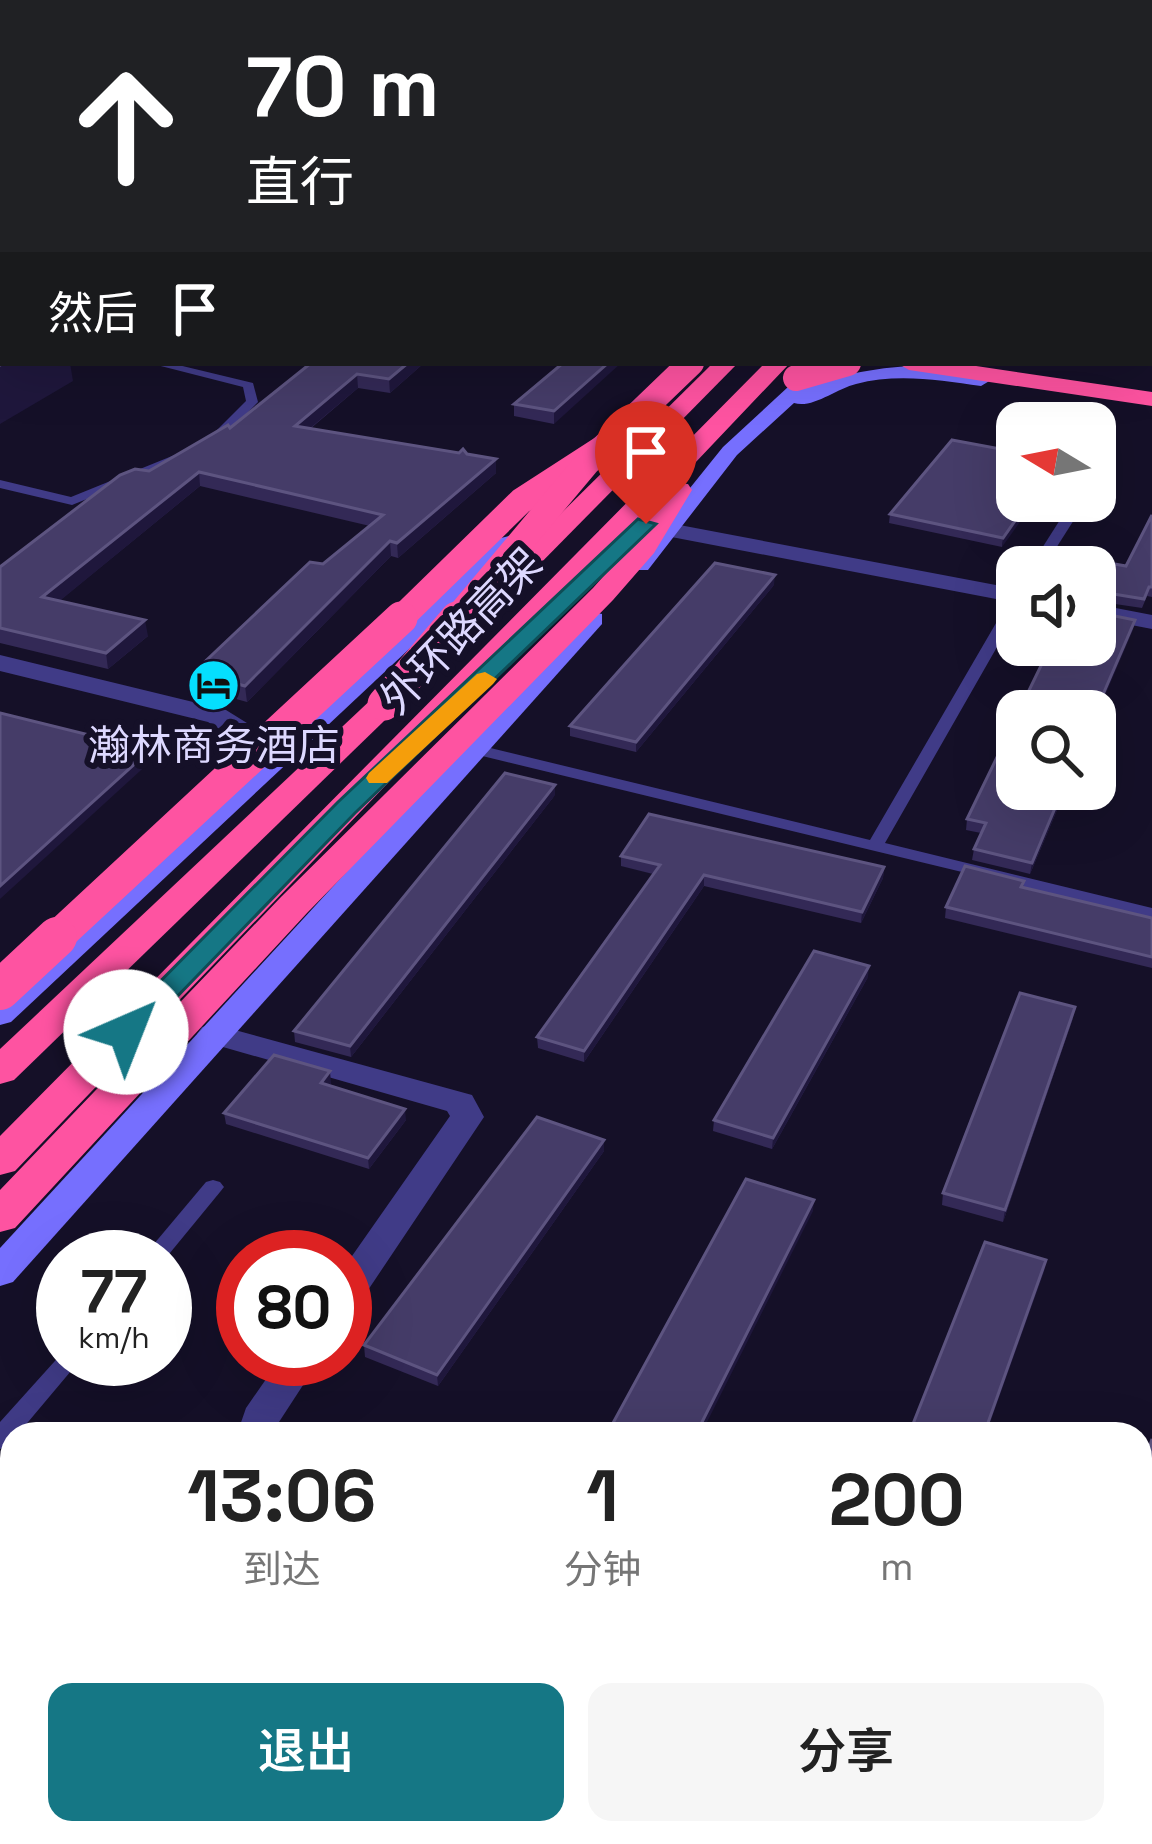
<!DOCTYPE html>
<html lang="zh">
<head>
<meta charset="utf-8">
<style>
	body { margin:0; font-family:"Space Grotesk","Noto Sans SC",sans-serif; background:#f6f6f6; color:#222; height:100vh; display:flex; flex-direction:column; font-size:45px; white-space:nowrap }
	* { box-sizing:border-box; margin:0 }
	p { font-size:39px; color:#767676 }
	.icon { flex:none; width:66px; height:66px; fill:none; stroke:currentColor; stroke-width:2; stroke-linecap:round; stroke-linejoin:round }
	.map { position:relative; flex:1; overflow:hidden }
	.drawer { position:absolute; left:0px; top:1422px; width:1152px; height:423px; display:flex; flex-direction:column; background:#fff; border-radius:36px 36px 0 0; box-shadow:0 12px 48px #0002 }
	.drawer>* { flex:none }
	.hud { position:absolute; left:0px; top:0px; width:1152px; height:366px; box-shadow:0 12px 48px #0002; background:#202124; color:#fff; overflow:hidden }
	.needle { width:78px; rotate:280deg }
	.tools { position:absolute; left:996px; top:402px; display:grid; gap:24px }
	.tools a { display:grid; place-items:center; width:120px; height:120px; border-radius:24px; background:#fff; box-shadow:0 12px 48px #0002; font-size:60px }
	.speed { position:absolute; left:36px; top:1230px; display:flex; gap:24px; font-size:60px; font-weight:700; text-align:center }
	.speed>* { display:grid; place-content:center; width:156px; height:156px; border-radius:50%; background:#fff; box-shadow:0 12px 48px #0002; line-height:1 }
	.speed small { font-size:30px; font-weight:400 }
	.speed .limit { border:18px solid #d22; background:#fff; color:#111 }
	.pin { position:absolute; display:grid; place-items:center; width:102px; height:102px; color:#fff; margin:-123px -51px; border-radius:50% 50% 50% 0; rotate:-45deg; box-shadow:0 0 12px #0007 }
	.pin .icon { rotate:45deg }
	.me { position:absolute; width:132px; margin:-66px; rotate:44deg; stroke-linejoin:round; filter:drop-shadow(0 0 9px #0008) }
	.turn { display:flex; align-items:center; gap:42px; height:252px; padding:0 48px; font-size:54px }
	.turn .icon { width:156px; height:156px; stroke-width:2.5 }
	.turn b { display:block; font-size:84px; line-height:102px }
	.then { display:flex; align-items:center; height:114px; padding:0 48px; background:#0003; gap:24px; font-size:45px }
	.eta { display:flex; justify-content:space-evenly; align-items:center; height:204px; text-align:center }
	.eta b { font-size:72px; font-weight:600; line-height:84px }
	.action { display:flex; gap:24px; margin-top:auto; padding:24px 48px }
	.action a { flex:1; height:138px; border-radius:24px; background:#157785; color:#fff; font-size:48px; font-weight:600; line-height:138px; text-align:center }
	.action a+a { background:#f6f6f6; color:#222 }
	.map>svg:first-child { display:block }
</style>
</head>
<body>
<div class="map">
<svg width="1152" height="1844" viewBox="0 0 1152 1844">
	<rect width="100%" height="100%" fill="#151028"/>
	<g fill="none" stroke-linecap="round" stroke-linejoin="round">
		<!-- lane -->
		<g fill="#403b87" fill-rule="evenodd">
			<polygon points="149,363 170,363 253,383 258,402 217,444 209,444 209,438 246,401 243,387"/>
			<polygon points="177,454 183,458 181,461 72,505 0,488 0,480 71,497"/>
			<polygon points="1101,458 1111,461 1100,480 1095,481 1095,467"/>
			<polygon points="1072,501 1086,501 1044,567 1030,567"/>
			<polygon points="1017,595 1017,612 885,843 1152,908 1152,918 474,754 466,749 474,744 870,840 1010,599"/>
			<polygon points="213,1180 220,1182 224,1187 220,1192 165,1259 143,1257 206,1182"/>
			<polygon points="63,1352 63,1359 80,1359 76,1365 18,1434 12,1434 8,1446 0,1449 0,1422"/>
		</g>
		<!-- street -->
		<g fill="#403b87" fill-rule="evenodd">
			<polygon points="676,0 744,0 747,3 679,3"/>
			<polygon points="669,523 1017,589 1017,603 661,535 658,530"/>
			<polygon points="1095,604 1152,615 1152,629 1095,618"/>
			<polygon points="0,655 226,710 255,728 294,738 298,744 285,752 237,740 208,722 0,671"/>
			<polygon points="213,1024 472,1095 484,1117 358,1305 345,1309 345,1266 450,1116 447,1111 202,1041 197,1034 202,1027"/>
			<polygon points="280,1359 320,1359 279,1422 277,1434 237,1434 246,1408"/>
			<polygon points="1140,1755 1152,1760 1152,1804 1140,1799"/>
		</g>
		<!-- secondary -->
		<g fill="#766ffe" fill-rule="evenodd">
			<rect x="0" y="107" width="3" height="9"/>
			<rect x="0" y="140" width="3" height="8"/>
			<rect x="0" y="175" width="3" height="10"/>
			<rect x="1149" y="276" width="3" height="11"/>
			<polygon points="1149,321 1152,322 1152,334 1149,333"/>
			<path d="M814 363 832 366 810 387C851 368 953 354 991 380L981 386C940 380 896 373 856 384 836 389 812 409 794 403L737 455 648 570H632V560L723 447Z"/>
			<polygon points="509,536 517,538 517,548 11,1022 0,1025 0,998 501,538"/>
			<polygon points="593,612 602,614 602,624 13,1282 0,1286 0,1248 584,614"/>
		</g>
		<!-- primary -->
		<g stroke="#c65ffe" stroke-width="30">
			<polyline points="1063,3 1065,0"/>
			<polyline points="1141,3 1142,0"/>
		</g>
		<!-- highway -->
		<g fill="#fe53a1" fill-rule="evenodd">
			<rect x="0" y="113" width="3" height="10"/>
			<polygon points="0,163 3,164 3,176 0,175"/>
			<polygon points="0,220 3,221 3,233 0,232"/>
			<rect x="1149" y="231" width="3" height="12"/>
			<rect x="1149" y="309" width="3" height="14"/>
			<polygon points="713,363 738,363 454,651 434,651 429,645 434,639"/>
			<polygon points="765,363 790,363 676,483 688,484 692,490 654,553 613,600 307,913 15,1228 0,1232 0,1190 281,897 593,588 633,543 661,499 15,1171 0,1175 0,1136"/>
			<polygon points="897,363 956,363 1152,392 1152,406 909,370"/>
			<polygon points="405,675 416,678 420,684 416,690 14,1080 0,1084 0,1049 394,678"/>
		</g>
		<!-- highway-bridge-far3 -->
		<polyline stroke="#fe53a1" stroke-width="21" points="838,366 848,363"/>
		<!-- highway-bridge-far2 -->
		<g stroke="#fe53a1" stroke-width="26">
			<polyline points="796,378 848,363"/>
			<polyline points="398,621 521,501 603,448"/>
			<polyline points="454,621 587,463 691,363"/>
		</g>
		<!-- highway-bridge-far1 -->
		<g stroke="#fe53a1" stroke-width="33">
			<polyline points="384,704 457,618"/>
			<polyline points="54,940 401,618"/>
		</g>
		<!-- highway-bridge -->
		<polyline stroke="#fe53a1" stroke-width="40" points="0,990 57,937"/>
	</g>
	<!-- wall -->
	<g fill="#332956">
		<polygon points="748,0 1044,0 1041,3 750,3"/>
		<polygon points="311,363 424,363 390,393 358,388 310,429 496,459 496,473 398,558 391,556 247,702 196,688 194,672 370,526 200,486 59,601 148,636 108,669 0,643 0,567 149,471 230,428"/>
		<polygon points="563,363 554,424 514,416 514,404"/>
		<polygon points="1017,452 1002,547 889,523 890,514"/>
		<polygon points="1152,515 1152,597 1147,596 1142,608 1095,601 1095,567 1126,566"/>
		<polygon points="774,585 636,752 570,736 570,726"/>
		<polygon points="1066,789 1030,874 972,860 974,849 981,833 966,830 967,819"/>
		<polygon points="555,795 351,1057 295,1042 294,1031"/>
		<polygon points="621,856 884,867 883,878 861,923 704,886 584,1062 538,1048 537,1037 653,874 621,866"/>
		<polygon points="1024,881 1023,888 1152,918 1152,968 945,918 946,907"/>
		<polygon points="868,977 772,1149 713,1131 714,1120"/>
		<polygon points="1073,1018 1003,1222 942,1205 943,1193"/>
		<polygon points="331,1083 329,1086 406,1120 369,1169 226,1124 224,1113"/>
		<polygon points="604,1140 604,1151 438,1386 365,1357 364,1345"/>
		<polygon points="1152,1439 1152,1650 1140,1645 1140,1478"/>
	</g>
	<!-- shaded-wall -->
	<g fill="#1f173c">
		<polygon points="3,273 3,296 0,298 0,275"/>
		<polygon points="4,363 70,363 73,381 0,424 0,365"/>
		<polygon points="408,363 424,363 390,393 389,379"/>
		<polygon points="608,363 621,363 554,424 554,411"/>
		<polygon points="357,374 358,388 296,440 295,426"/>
		<polygon points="496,459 496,473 398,558 397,543"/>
		<polygon points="199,472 200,486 45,613 42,597"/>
		<polygon points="1029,501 1035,501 1002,547 1003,538"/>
		<polygon points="390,541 391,556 247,702 245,686"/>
		<polygon points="775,575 774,585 636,752 636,742"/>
		<polygon points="145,620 148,636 108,669 106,653"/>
		<polygon points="1135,620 1133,630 1095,719 1095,713"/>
		<polygon points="150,750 152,760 0,899 0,886"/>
		<polygon points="555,785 555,795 351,1057 350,1046"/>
		<polygon points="1063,789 1066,789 1030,874 1032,863"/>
		<polygon points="884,867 883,878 861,923 862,912"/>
		<polygon points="704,875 704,886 584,1062 584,1051"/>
		<polygon points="869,966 868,977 772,1149 773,1138"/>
		<polygon points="1075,1007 1073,1018 1003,1222 1005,1210"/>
		<polygon points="330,1071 331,1083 322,1095 321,1083"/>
		<polygon points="405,1109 406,1120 369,1169 368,1158"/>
		<polygon points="604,1140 604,1151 438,1386 437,1375"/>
		<polygon points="814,1200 813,1211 701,1434 696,1434"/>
		<polygon points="1046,1260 1044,1272 986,1434 984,1434"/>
	</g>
	<!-- building -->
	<g fill="#453c68" stroke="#5d5480" stroke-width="3">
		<polygon points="0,0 703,0 703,3 3,3 3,57 0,58"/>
		<polygon points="821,0 1039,0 1037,3 878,3"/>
		<polygon points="0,235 3,235 3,273 0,275"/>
		<polygon points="0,317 3,317 4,363 0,365"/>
		<polygon points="311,363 408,363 389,379 357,374 295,426 459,453 463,449 467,454 496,459 397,543 390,541 245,686 194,672 310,562 323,564 383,515 199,472 42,597 145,620 106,653 0,628 0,567 120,475 135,469 149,471 228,425 230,428"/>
		<polygon points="563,363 608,363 554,411 514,404"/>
		<polygon points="952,440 1017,452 1017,501 1029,501 1003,538 890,514"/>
		<polygon points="1152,515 1152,587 1149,587 1144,599 1095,591 1095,567 1093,567 1097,561 1126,566"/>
		<polygon points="715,563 775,575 636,742 570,726"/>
		<polygon points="1095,612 1135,620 1095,713 1095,711 1019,711 1051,645 1095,645"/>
		<polygon points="0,713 150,750 0,886"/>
		<polygon points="1017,716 1017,789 1063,789 1032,863 974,849 986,823 967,819"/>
		<polygon points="505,773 555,785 350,1046 294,1031"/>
		<polygon points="649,814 884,867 862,912 704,875 584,1051 537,1037 660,865 621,856"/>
		<polygon points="965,866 1024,881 1021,887 1152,918 1152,957 946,907"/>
		<polygon points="814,951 869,966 773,1138 714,1120"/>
		<polygon points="1020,993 1075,1007 1005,1210 943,1193"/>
		<polygon points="274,1055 330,1071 321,1083 405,1109 368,1158 224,1113"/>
		<polygon points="537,1117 604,1140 437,1375 364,1345"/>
		<polygon points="746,1179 814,1200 696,1434 607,1434"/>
		<polygon points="985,1242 1046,1260 984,1434 909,1434"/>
		<polygon points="1152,1439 1152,1637 1140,1632 1140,1478"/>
		<polygon points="12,1568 12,1833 986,1833 983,1844 0,1844 0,1583"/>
	</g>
	<!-- route -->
	<polygon fill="#157785" stroke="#0e4d56" stroke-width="3" points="638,519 656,524 355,813 136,1039 116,1039 111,1032 116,1026 338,802"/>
	<!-- slow -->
	<polygon fill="#f59e0b" points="485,672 497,679 493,684 387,783 369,783 366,778 369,773 477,674"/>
	<!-- icons -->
	<defs>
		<symbol id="hotel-disc" viewBox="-11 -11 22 22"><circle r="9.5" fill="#05dffe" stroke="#151028"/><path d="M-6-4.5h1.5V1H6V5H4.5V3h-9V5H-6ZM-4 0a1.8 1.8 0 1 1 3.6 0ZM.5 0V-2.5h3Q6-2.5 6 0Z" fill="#111"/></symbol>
	</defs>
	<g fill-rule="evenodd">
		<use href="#hotel-disc" x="184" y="656" width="59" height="59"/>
	</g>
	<g text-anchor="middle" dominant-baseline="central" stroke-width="12" stroke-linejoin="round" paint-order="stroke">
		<!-- street labels -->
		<g font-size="42" fill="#ddd8ff" stroke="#151028">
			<text transform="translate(461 631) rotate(-46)">外环路高架</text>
		</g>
		<!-- poi labels -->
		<g font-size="42" fill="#ddd8ff" stroke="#151028">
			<text x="214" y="745">瀚林商务酒店</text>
		</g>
	</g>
</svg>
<div class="tools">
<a><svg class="needle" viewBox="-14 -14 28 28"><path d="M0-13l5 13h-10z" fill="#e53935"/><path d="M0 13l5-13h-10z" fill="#767676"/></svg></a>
<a><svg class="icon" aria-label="sound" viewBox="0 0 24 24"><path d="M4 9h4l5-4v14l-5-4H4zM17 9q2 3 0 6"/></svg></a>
<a><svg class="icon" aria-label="search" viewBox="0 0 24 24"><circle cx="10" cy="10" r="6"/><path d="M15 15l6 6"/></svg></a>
</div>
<div class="speed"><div>77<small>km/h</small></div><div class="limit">80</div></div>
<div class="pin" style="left:646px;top:524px;background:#d93025"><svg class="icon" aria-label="arrive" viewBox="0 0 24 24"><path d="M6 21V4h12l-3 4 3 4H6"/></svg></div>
<svg class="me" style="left:126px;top:1032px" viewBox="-20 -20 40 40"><circle r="19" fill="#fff"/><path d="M0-13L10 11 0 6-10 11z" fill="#157785"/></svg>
<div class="hud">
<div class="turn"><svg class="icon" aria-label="ahead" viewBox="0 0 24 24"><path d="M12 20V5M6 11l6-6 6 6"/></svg><div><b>70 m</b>直行</div></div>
<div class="then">然后<svg class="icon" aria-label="arrive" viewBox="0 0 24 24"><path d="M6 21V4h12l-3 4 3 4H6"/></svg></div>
</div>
<section class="drawer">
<div class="eta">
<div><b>13:06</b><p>到达</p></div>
<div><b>1</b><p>分钟</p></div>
<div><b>200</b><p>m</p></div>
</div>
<div class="action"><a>退出</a><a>分享</a></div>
</section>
</div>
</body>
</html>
